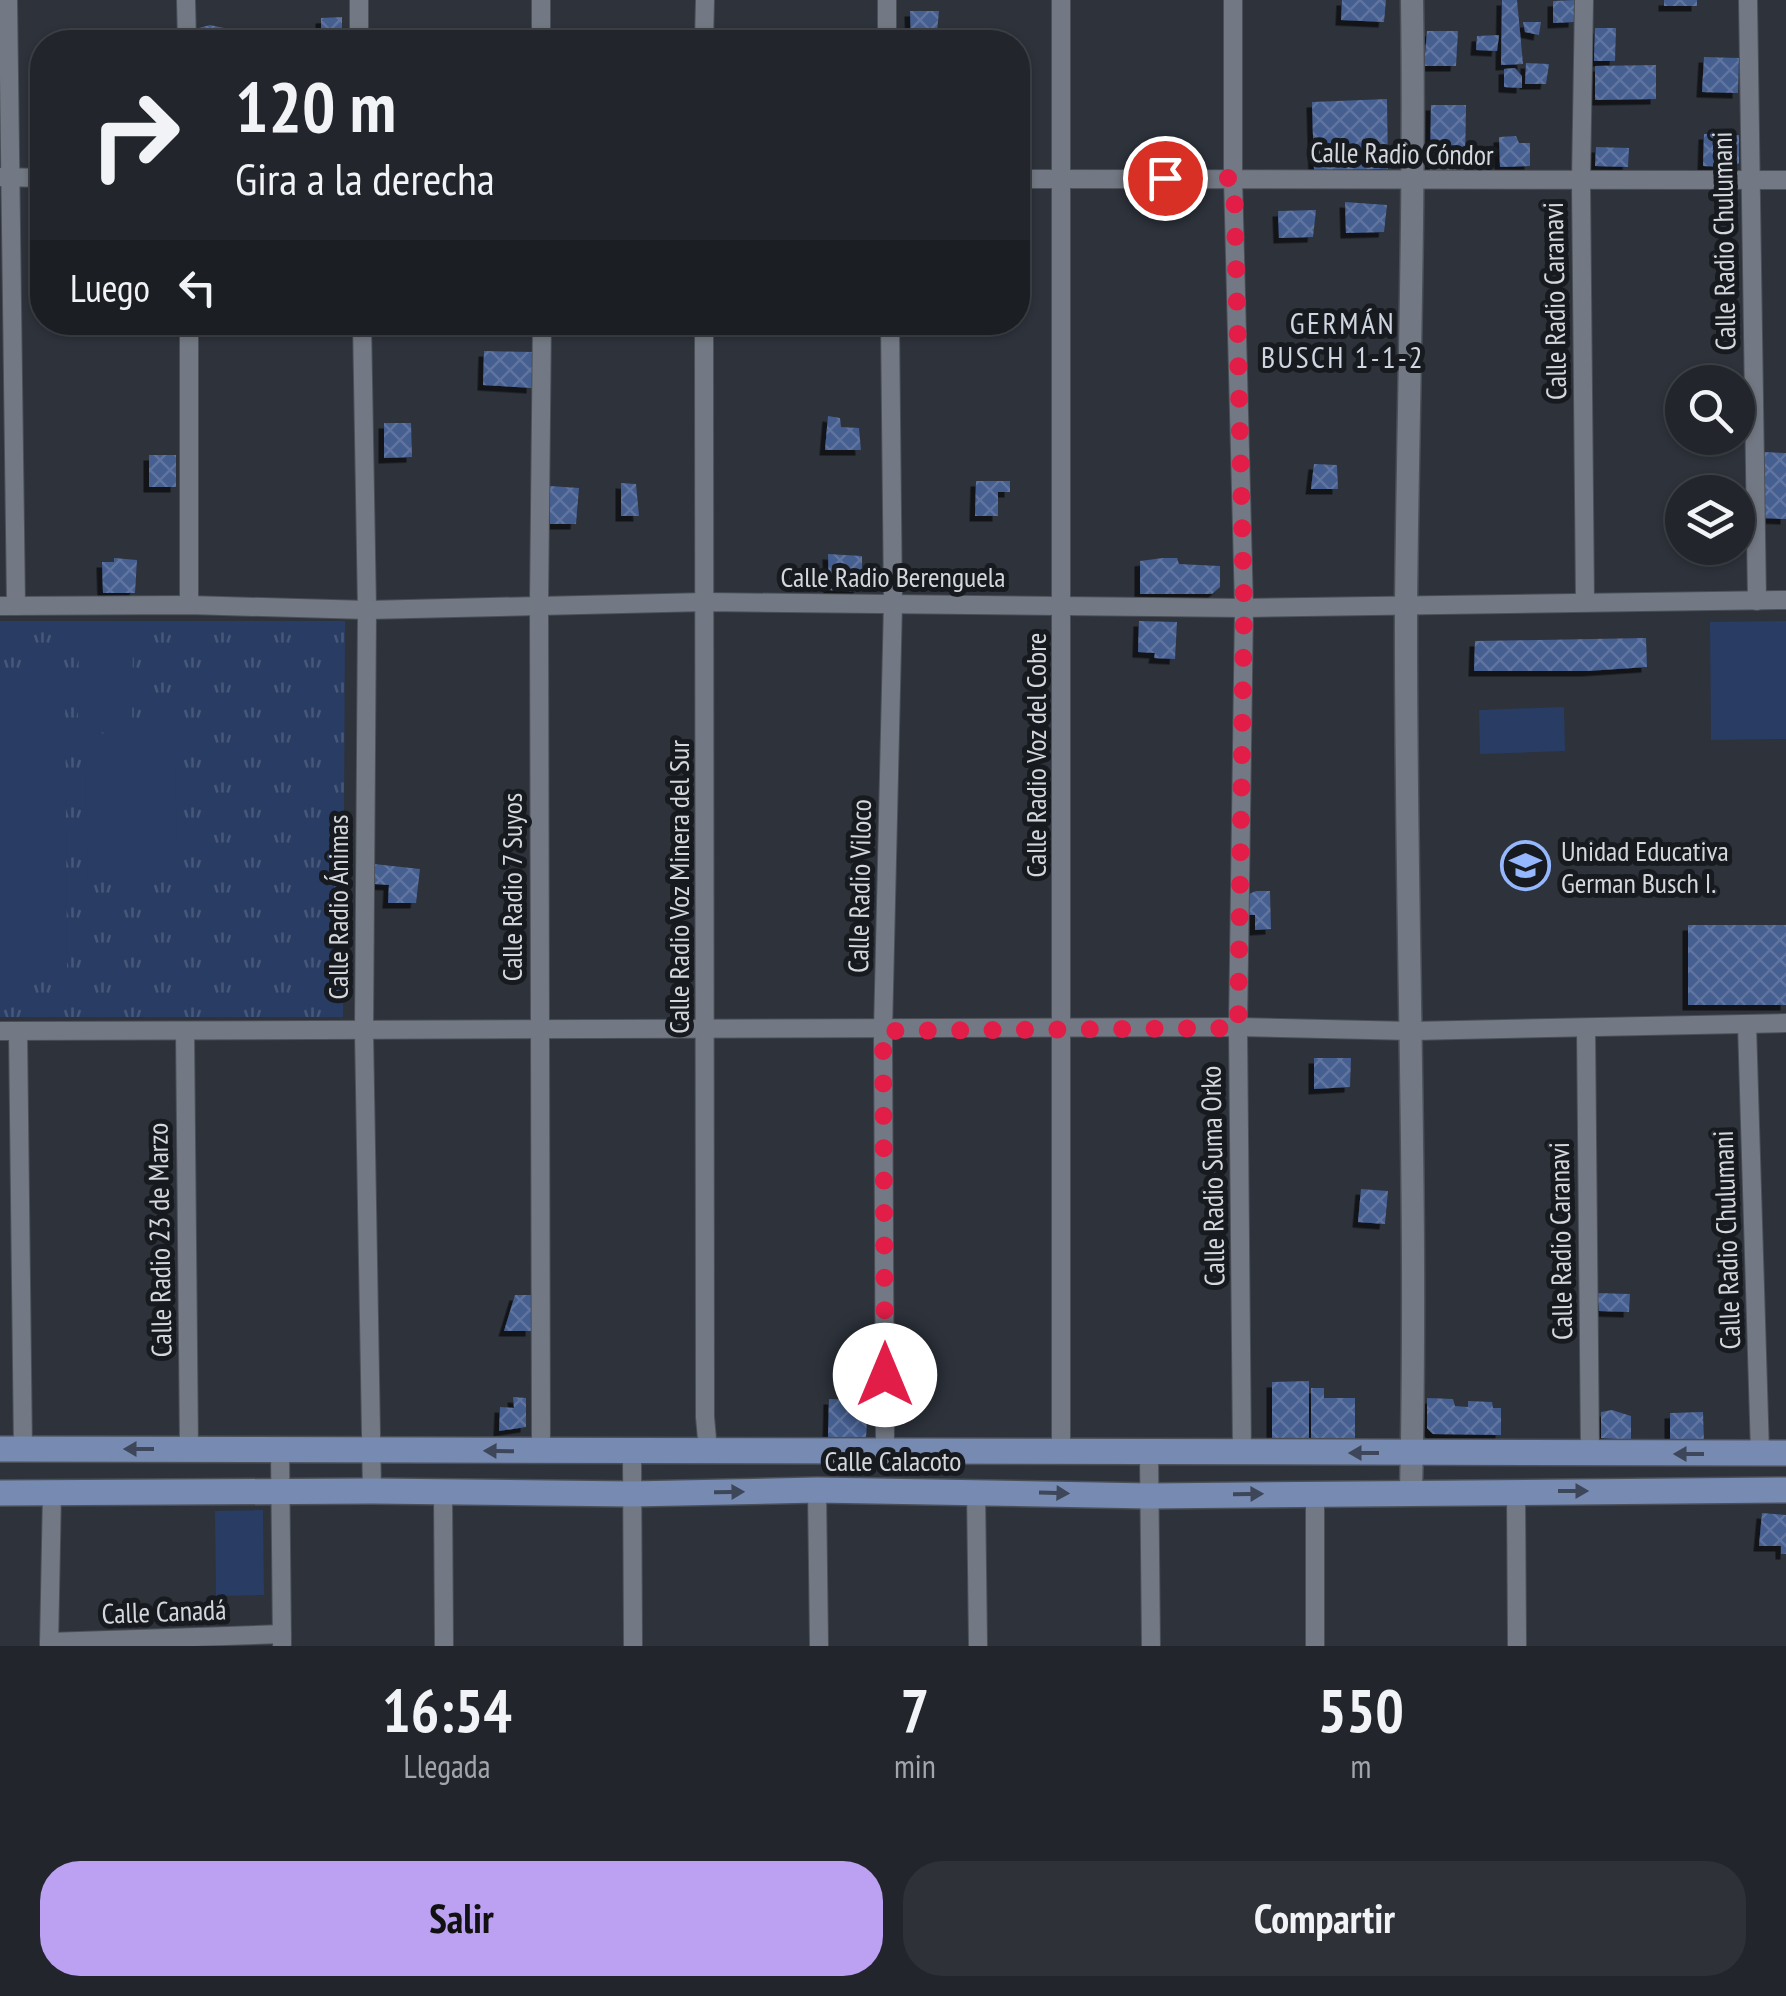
<!DOCTYPE html>
<html lang="es">
<head>
<meta charset="utf-8">
<style>
	body { margin:0; font-family:"PT Sans Narrow",sans-serif; background:#2e3238; color:#f1f3f6; height:100vh; display:flex; flex-direction:column; font-size:38px; white-space:nowrap }
	* { box-sizing:border-box; margin:0 }
	p { font-size:32px; color:#a2a5a9 }
	.icon { flex:none; width:55px; height:55px; fill:none; stroke:currentColor; stroke-width:2; stroke-linecap:round; stroke-linejoin:round }
	.map { position:relative; height:1646px; overflow:hidden }
	.panel { display:flex; flex-direction:column; background:#22262c; flex:1 }
	.panel>* { flex:none }
	.banner { position:absolute; left:30px; top:30px; width:1000px; height:305px; border-radius:40px; box-shadow:0 2px 8px #0004,0 0 0 2px #3f4348; background:#22262c; color:#f1f3f6; overflow:hidden }
	.controls { position:absolute; left:1665px; top:365px; display:grid; gap:20px }
	.controls a { display:grid; place-items:center; width:90px; height:90px; border-radius:50%; background:#22262c; box-shadow:0 2px 8px #0004,0 0 0 2px #3f4348; font-size:50px }
	.pin { position:absolute; display:grid; place-items:center; width:85px; height:85px; color:#fff; margin:-42px; border:5px solid #fff; border-radius:50%; box-shadow:0 2px 10px #0007 }
	.me { position:absolute; width:110px; margin:-55px; rotate:0deg; stroke-linejoin:round; filter:drop-shadow(0 0 8px #0008) }
	.turn { display:flex; align-items:center; gap:35px; height:210px; padding:0 40px; font-size:45px }
	.turn .icon { width:130px; height:130px; stroke-width:2.5 }
	.turn b { display:block; font-size:70px; line-height:85px }
	.then { display:flex; align-items:center; height:95px; padding:0 40px; background:#0003; gap:20px; font-size:38px }
	.eta { display:flex; justify-content:space-evenly; align-items:center; height:170px; text-align:center }
	.eta b { font-size:60px; font-weight:800; line-height:70px }
	.button { display:flex; gap:20px; margin-top:auto; padding:20px 40px }
	.button a { flex:1; height:115px; border-radius:40px; background:#bca0f2; color:#111; font-size:40px; font-weight:800; line-height:115px; text-align:center }
	.button a+a { background:#2e3238; color:#f1f3f6 }
	.map>svg:first-child { display:block }
</style>
</head>
<body>
<div class="map">
<svg width="1786" height="1646" viewBox="0 0 1786 1646">
	<defs>
		<pattern id="grass-tufts" width="24" height="20" patternUnits="userSpaceOnUse" patternTransform="scale(2.5)"><rect width="24" height="20" fill="#293c63"/><path d="M3 7l-1-3M5 7V3M7 7l1-3M15 17l-1-3M17 17v-4M19 17l1-3" fill="none" stroke="#475779"/></pattern>
		<pattern id="building-cross-hatch" width="8" height="8" patternUnits="userSpaceOnUse" patternTransform="scale(2.5)"><rect width="8" height="8" fill="#455e90"/><path d="M0 0l8 8M0 8l8-8" fill="none" stroke="#5f749f"/></pattern>
		<filter id="shadow"><feDropShadow dx="-5.5" dy="5.5" stdDeviation="0" flood-color="#0009"/></filter>
	</defs>
	<rect width="100%" height="100%" fill="#2d323b"/>
	<!-- grass -->
	<polygon fill="url(#grass-tufts)" points="0,621 345,621 343,1017 0,1017"/>
	<!-- green -->
	<g fill="#293c63">
		<polygon points="1786,621 1786,739 1711,740 1710,622"/>
		<polygon points="79,630 133,631 132,722 78,722"/>
		<polygon points="65,680 67,970 0,971 0,681"/>
		<polygon points="1564,707 1565,751 1480,754 1479,710"/>
		<polygon points="174,731 178,879 88,882 84,734"/>
		<polygon points="263,1510 264,1595 216,1596 215,1511"/>
	</g>
	<!-- building -->
	<g fill="url(#building-cross-hatch)" filter="url(#shadow)">
		<polygon points="1342,0 1386,0 1384,22 1341,20"/>
		<polygon points="1502,0 1517,0 1523,64 1501,65"/>
		<polygon points="1575,0 1574,22 1553,23 1553,1"/>
		<rect x="1664" y="0" width="33" height="6"/>
		<polygon points="910,11 939,11 936,42 911,42"/>
		<polygon points="342,17 342,28 321,29 321,18"/>
		<polygon points="1523,22 1541,22 1539,35 1525,32"/>
		<polygon points="210,25 229,29 227,42 191,42 191,30"/>
		<polygon points="1595,28 1616,28 1615,61 1594,61"/>
		<polygon points="1427,31 1458,31 1456,66 1424,66"/>
		<polygon points="455,34 455,42 440,42 439,38"/>
		<polygon points="1499,35 1497,51 1476,50 1477,36"/>
		<polygon points="1704,57 1739,58 1738,93 1702,92"/>
		<polygon points="1526,63 1549,64 1546,84 1525,84"/>
		<polygon points="1656,65 1656,99 1595,100 1595,66"/>
		<polygon points="1515,68 1522,76 1522,88 1504,87 1504,69"/>
		<polygon points="1387,99 1388,169 1314,170 1312,102"/>
		<polygon points="1431,105 1466,105 1465,171 1430,171"/>
		<polygon points="1704,134 1739,135 1739,163 1734,167 1703,166"/>
		<polygon points="1516,136 1519,143 1530,143 1530,166 1500,167 1499,137"/>
		<polygon points="1596,147 1629,148 1628,167 1595,166"/>
		<polygon points="1345,202 1387,205 1384,232 1346,233"/>
		<polygon points="1316,210 1313,237 1279,238 1278,211"/>
		<polygon points="484,351 533,352 532,388 483,385"/>
		<polygon points="828,416 840,418 841,427 859,428 861,450 825,450"/>
		<polygon points="384,423 411,423 412,457 384,458"/>
		<polygon points="1763,452 1786,453 1786,519 1762,518"/>
		<rect x="149" y="455" width="27" height="32"/>
		<polygon points="1314,464 1337,465 1338,489 1311,489"/>
		<polygon points="976,481 1010,481 1010,492 998,492 998,516 975,516"/>
		<polygon points="621,483 636,484 639,516 621,516"/>
		<polygon points="550,486 579,488 576,524 550,524"/>
		<polygon points="828,554 862,556 862,583 856,592 829,590"/>
		<polygon points="114,558 137,560 135,593 103,593 102,562 114,562"/>
		<polygon points="1163,558 1177,558 1179,564 1220,566 1220,587 1212,594 1140,594 1140,561"/>
		<polygon points="1139,621 1177,622 1175,659 1154,658 1155,653 1138,652"/>
		<polygon points="1646,638 1647,667 1587,671 1474,671 1475,641"/>
		<polygon points="374,864 420,869 416,903 388,903 389,885 375,884"/>
		<polygon points="1256,891 1270,891 1271,929 1255,930 1255,915 1249,915 1249,894"/>
		<rect x="1688" y="925" width="98" height="80"/>
		<polygon points="1314,1058 1351,1058 1350,1087 1314,1089"/>
		<polygon points="1361,1189 1388,1191 1385,1224 1358,1222"/>
		<polygon points="1597,1293 1630,1294 1629,1312 1599,1311"/>
		<polygon points="515,1295 532,1295 531,1331 504,1331"/>
		<polygon points="1309,1381 1309,1443 1272,1443 1272,1382"/>
		<polygon points="1311,1388 1324,1388 1324,1398 1355,1398 1355,1443 1311,1443"/>
		<polygon points="513,1397 526,1398 526,1427 499,1431 500,1407 514,1408"/>
		<polygon points="1427,1398 1453,1399 1455,1406 1468,1407 1468,1401 1492,1402 1493,1408 1501,1408 1501,1435 1433,1434 1427,1428"/>
		<polygon points="829,1399 868,1400 866,1439 828,1438"/>
		<polygon points="1612,1410 1631,1416 1631,1440 1601,1438 1601,1412"/>
		<polygon points="1703,1412 1704,1442 1670,1443 1670,1413"/>
		<polygon points="1762,1513 1786,1515 1786,1554 1781,1554 1781,1546 1759,1546"/>
	</g>
	<g fill="none" stroke-linecap="round" stroke-linejoin="round">
		<defs>
			<g id="minor">
				<polyline points="8,0 16,606"/>
				<polyline points="186,0 187,42"/>
				<polyline points="359,0 359,42"/>
				<polyline points="541,0 541,42"/>
				<polyline points="887,0 887,42"/>
				<polyline points="1061,0 1061,1450"/>
				<polyline points="1233,0 1233,178 1244,608 1238,1027 1242,1453"/>
				<polyline points="1584,0 1581,181 1585,602"/>
				<polyline points="1748,0 1757,601"/>
				<polyline points="704,42 705,0"/>
				<polyline points="0,177 42,178"/>
				<polyline points="1018,179 1786,180"/>
				<polyline points="189,322 189,605"/>
				<polyline points="362,322 367,610 364,1032 372,1491"/>
				<polyline points="704,322 705,1417 708,1450"/>
				<polyline points="0,606 189,605 367,610 706,602 1244,608 1786,600"/>
				<polyline points="1747,1025 1760,1453"/>
				<polyline points="1586,1028 1590,1454"/>
				<polyline points="0,1031 1238,1027 1412,1031 1786,1023"/>
				<polyline points="18,1031 23,1449"/>
				<polyline points="185,1031 189,1449"/>
				<polyline points="280,1449 282,1644"/>
				<polyline points="632,1451 633,1646"/>
				<polyline points="885,1451 883,1031 893,603 890,322"/>
				<polyline points="541,1452 539,604 542,322"/>
				<polyline points="1149,1453 1151,1646"/>
				<polyline points="817,1490 819,1646"/>
				<polyline points="976,1490 978,1646"/>
				<polyline points="443,1491 444,1646"/>
				<polyline points="1516,1491 1517,1646"/>
				<polyline points="1315,1492 1315,1646"/>
				<polyline points="49,1642 282,1634"/>
				<polyline points="49,1646 52,1493"/>
			</g>
			<path id="tertiary" d="M1411 1491C1418 1196 1405 901 1406 605 1408 404 1415 202 1412 0"/>
			<g id="primary">
				<polyline points="0,1449 1786,1453"/>
				<polyline points="0,1493 372,1491 632,1494 817,1490 1150,1496 1786,1490"/>
			</g>
		</defs>
		<!-- minor casing -->
		<use href="#minor" stroke="#4a4f57" stroke-width="20"/>
		<!-- tertiary casing -->
		<use href="#tertiary" stroke="#4a4f57" stroke-width="25"/>
		<!-- primary casing -->
		<use href="#primary" stroke="#4a4f57" stroke-width="28"/>
		<!-- minor -->
		<use href="#minor" stroke="#737984" stroke-width="18"/>
		<!-- tertiary -->
		<use href="#tertiary" stroke="#737984" stroke-width="22"/>
		<!-- primary -->
		<use href="#primary" stroke="#768ab2" stroke-width="25"/>
	</g>
	<!-- one-way arrows -->
	<defs><path id="oneway-solid" d="M-6-.8H1V-3.2L6.5 0L1 3.2V.8H-6Z" transform="scale(2.5)"/></defs>
	<g fill="#3d4759">
		<use href="#oneway-solid" transform="translate(139 1449) rotate(-180)"/>
		<use href="#oneway-solid" transform="translate(499 1451) rotate(-179)"/>
		<use href="#oneway-solid" transform="translate(1364 1453) rotate(-180)"/>
		<use href="#oneway-solid" transform="translate(1689 1454) rotate(180)"/>
		<use href="#oneway-solid" transform="translate(1573 1491)"/>
		<use href="#oneway-solid" transform="translate(729 1492) rotate(-1)"/>
		<use href="#oneway-solid" transform="translate(1054 1493) rotate(2)"/>
		<use href="#oneway-solid" transform="translate(1248 1494) rotate(-1)"/>
	</g>
	<g fill="none" stroke-linecap="round" stroke-linejoin="round">
		<!-- route -->
		<polyline stroke="#e11d48" stroke-width="18" stroke-dasharray="0 32.4" points="885,1375 883,1031 1238,1028 1244,608 1234,178 1165,178"/>
	</g>
	<!-- icons -->
	<defs>
		<symbol id="school-ring" viewBox="-11 -11 22 22"><circle r="9.5" fill="#171a1e" stroke="#94b7fd" stroke-width="1.5"/><path d="M0-5L7-2L0 1L-7-2ZM-4 1L0 2.5L4 1V4Q0 6-4 4Z" fill="#94b7fd"/></symbol>
	</defs>
	<g fill-rule="evenodd">
		<use href="#school-ring" x="1498" y="838" width="55" height="55"/>
	</g>
	<g text-anchor="middle" dominant-baseline="central" stroke-width="10" stroke-linejoin="round" paint-order="stroke">
		<!-- street labels -->
		<g font-size="28" fill="#d4d8de" stroke="#171a1e">
			<text transform="translate(1402 153) rotate(1)">Calle Radio Cóndor</text>
			<text transform="translate(1723 241) rotate(-91)">Calle Radio Chulumani</text>
			<text transform="translate(1554 301) rotate(-91)">Calle Radio Caranavi</text>
			<text x="893" y="576">Calle Radio Berenguela</text>
			<text transform="translate(1035 755) rotate(-90)">Calle Radio Voz del Cobre</text>
			<text transform="translate(859 886) rotate(-89)">Calle Radio Viloco</text>
			<text transform="translate(511 887) rotate(-90)">Calle Radio 7 Suyos</text>
			<text transform="translate(678 887) rotate(-90)">Calle Radio Voz Minera del Sur</text>
			<text transform="translate(337 907) rotate(-90)">Calle Radio Ánimas</text>
			<text transform="translate(1212 1176) rotate(-91)">Calle Radio Suma Orko</text>
			<text transform="translate(159 1240) rotate(-91)">Calle Radio 23 de Marzo</text>
			<text transform="translate(1726 1240) rotate(-92)">Calle Radio Chulumani</text>
			<text transform="translate(1560 1241) rotate(-91)">Calle Radio Caranavi</text>
			<text x="893" y="1460">Calle Calacoto</text>
			<text transform="translate(164 1611) rotate(-2)">Calle Canadá</text>
		</g>
		<!-- poi labels -->
		<g font-size="28" fill="#d4d8de" stroke="#171a1e" text-anchor="start">
			<text x="1561" y="850">Unidad Educativa<tspan x="1561" dy="32">German Busch I.</tspan></text>
		</g>
		<!-- neighbourhood labels -->
		<g font-size="30" letter-spacing="2.5" fill="#cfd5e1" stroke="#171a1e">
			<text x="1343" y="322">GERMÁN<tspan x="1343" dy="34">BUSCH 1-1-2</tspan></text>
		</g>
	</g>
</svg>
<div class="controls">
<a><svg class="icon" aria-label="search" viewBox="0 0 24 24"><circle cx="10" cy="10" r="6"/><path d="M15 15l6 6"/></svg></a>
<a><svg class="icon" aria-label="layers" viewBox="0 0 24 24"><path d="M12 4l9 5-9 5-9-5zM3 14l9 5 9-5"/></svg></a>
</div>
<div class="pin" style="left:1165px;top:178px;background:#d93025"><svg class="icon" aria-label="arrive" viewBox="0 0 24 24"><path d="M6 21V4h12l-3 4 3 4H6"/></svg></div>
<svg class="me" style="left:885px;top:1375px" viewBox="-20 -20 40 40"><circle r="19" fill="#fff"/><path d="M0-13L10 11 0 6-10 11z" fill="#e11d48"/></svg>
<div class="banner">
<div class="turn"><svg class="icon" aria-label="right" viewBox="0 0 24 24"><path d="M7 20v-9h11M14 6l5 5-5 5"/></svg><div><b>120 m</b>Gira a la derecha</div></div>
<div class="then">Luego<svg class="icon" aria-label="left" viewBox="0 0 24 24"><path d="M17 20v-9H6M10 6l-5 5 5 5"/></svg></div>
</div>
</div>
<section class="panel">
<div class="eta">
<div><b>16:54</b><p>Llegada</p></div>
<div><b>7</b><p>min</p></div>
<div><b>550</b><p>m</p></div>
</div>
<div class="button"><a>Salir</a><a>Compartir</a></div>
</section>
</body>
</html>
